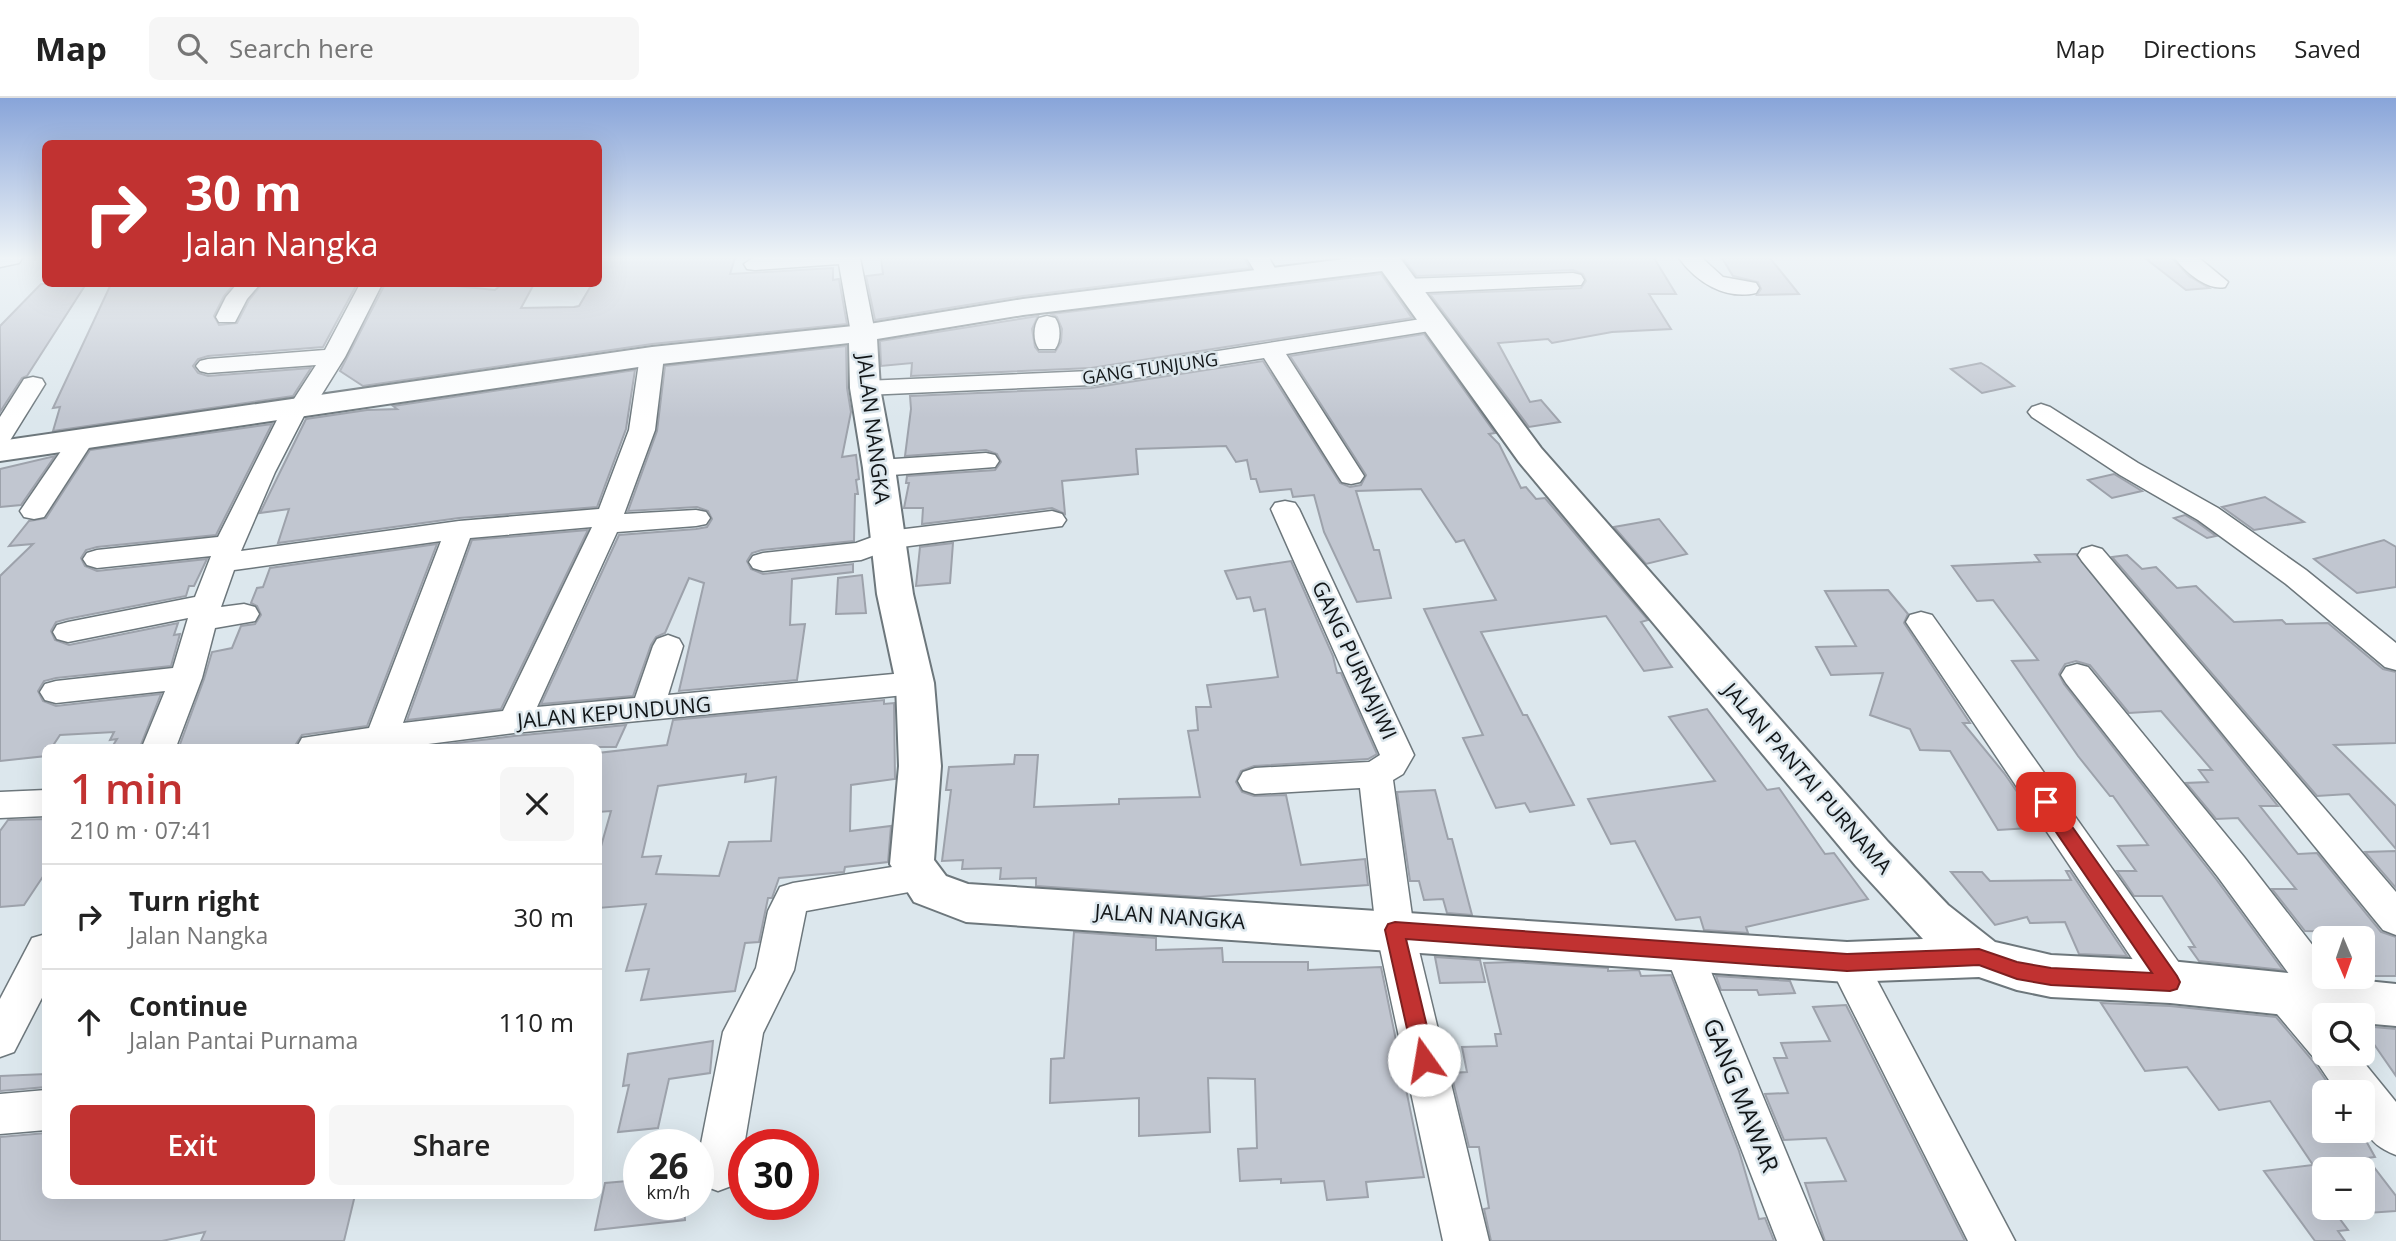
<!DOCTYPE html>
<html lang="en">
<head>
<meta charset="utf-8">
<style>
	body { margin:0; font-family:"Open Sans",sans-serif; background:#f6f6f6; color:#222; height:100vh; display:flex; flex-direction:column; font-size:26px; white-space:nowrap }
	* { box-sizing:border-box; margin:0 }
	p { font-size:23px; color:#767676 }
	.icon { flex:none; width:38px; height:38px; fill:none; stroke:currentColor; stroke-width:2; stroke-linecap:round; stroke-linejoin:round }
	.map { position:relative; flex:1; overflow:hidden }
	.drawer { position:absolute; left:42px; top:646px; width:560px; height:455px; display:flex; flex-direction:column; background:#fff; border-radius:10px; box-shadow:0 7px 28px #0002 }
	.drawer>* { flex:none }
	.banner { position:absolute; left:42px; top:42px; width:560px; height:147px; border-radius:10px; box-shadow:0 7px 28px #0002; background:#c13231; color:#fff; overflow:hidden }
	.needle { width:46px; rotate:178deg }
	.buttons { position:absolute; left:2312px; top:828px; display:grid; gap:14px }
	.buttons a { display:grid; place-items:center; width:63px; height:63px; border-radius:10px; background:#fff; box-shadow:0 7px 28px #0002; font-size:35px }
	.speed { position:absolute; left:623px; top:1031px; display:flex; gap:14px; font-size:35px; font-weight:700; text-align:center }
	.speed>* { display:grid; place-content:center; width:91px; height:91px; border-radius:50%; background:#fff; box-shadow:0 7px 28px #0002; line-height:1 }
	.speed small { font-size:18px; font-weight:400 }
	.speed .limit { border:10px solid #d22; background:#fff; color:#111 }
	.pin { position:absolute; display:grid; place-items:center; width:60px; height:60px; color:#fff; margin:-30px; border-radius:14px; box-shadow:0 4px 10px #0006 }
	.me { position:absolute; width:77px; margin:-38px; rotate:347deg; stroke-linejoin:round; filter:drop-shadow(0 0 5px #0008) }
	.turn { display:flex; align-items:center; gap:24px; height:147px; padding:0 28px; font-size:32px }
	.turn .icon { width:91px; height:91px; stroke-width:2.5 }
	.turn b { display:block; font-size:49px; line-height:60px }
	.round { display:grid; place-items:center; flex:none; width:74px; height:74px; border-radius:10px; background:#f6f6f6 }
	.overview { display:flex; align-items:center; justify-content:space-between; height:119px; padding:0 28px }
	h1 { font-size:42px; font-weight:600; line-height:52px; color:#c13231 }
	.cta { display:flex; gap:14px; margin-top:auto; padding:14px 28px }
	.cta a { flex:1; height:80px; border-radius:10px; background:#c13231; color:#fff; font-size:28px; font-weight:600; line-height:80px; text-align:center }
	.cta a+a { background:#f6f6f6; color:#222 }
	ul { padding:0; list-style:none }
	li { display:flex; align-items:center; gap:21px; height:105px; padding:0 28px; border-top:2px solid #e0e0e0 }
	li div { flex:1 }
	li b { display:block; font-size:26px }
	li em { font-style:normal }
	header { display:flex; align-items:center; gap:42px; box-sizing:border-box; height:98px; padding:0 35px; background:#fff; border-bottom:2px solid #e0e0e0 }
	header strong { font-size:33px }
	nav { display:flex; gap:38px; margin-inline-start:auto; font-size:24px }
	.search { width:490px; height:63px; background:#f6f6f6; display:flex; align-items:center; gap:18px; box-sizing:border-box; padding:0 24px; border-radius:10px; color:#767676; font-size:26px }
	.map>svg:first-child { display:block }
</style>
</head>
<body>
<header>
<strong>Map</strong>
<div class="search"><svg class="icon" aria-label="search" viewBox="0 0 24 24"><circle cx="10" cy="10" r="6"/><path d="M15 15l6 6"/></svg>Search here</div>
<nav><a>Map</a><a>Directions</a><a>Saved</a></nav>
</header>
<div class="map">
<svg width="2396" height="1143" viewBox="0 0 2396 1143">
	<rect width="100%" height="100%" fill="#dce7ed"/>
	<!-- building -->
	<g fill="#c1c6d0" stroke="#9da2ab" stroke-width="2" fill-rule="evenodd">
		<polygon points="598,160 735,160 730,176 833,170 833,182 839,181 847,226 652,246 363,288 340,273 385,186 436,186 495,192 502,186 534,186 521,210 574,209 579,208 592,186 598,186"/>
		<polygon points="881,160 1244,160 1250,170 1023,198 875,222 866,178 883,176"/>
		<polygon points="1403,160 1654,160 1676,196 1649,196 1671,231 1612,234 1552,245 1548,241 1498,245 1530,304 1541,302 1560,324 1529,329 1430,196 1581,190 1586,183 1583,176 1573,172 1417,178"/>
		<polygon points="1722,160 1770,160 1799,196 1757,197 1761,191 1758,184 1733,178"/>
		<polygon points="2145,160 2172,160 2189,178 2209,190 2186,192"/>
		<polygon points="1381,176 1412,220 1091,270 911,278 912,265 881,268 880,243 1038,218 1032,231 1035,249 1039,254 1055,254 1061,244 1062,231 1057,219 1051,216"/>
		<polygon points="41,186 86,186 27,278 22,280 0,314 0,228"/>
		<polygon points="111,186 234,186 224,198 214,218 219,227 237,225 249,202 262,186 357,186 323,249 208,258 198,261 193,268 198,275 208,278 311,270 293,298 53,333 60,309 53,310"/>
		<polygon points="1424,236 1495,335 1489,336 1499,346 1521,390 1526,389 1536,401 1545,400 1648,522 1641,524 1672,569 1644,573 1606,518 1481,534 1523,617 1527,617 1574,707 1530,714 1525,705 1496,710 1463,640 1483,637 1424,511 1496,502 1464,442 1456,444 1421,391 1356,393 1374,452 1379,452 1391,500 1357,504 1324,434 1314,397 1293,399 1291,391 1260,394 1256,381 1251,381 1247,362 1236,364 1226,348 1136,351 1138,376 1062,383 1065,416 1052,410 922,426 923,410 904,410 909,385 906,385 907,378 995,372 1001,364 997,356 986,352 905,358 911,311 910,298 1091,290 1263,263 1340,385 1350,389 1361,387 1366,377 1290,258"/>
		<polygon points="846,248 847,290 851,314 842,359 856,357 859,381 856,382 858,396 855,396 854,443 762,452 752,455 747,463 751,471 763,476 853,466 853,474 792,481 790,527 805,526 797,582 679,593 704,485 689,480 665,535 656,539 651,547 633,598 541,606 619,437 696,431 707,429 712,421 708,413 697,409 628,413 657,333 665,268"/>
		<polygon points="1981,265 1988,269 2014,288 1982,295 1951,271"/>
		<polygon points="635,272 626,331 597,409 459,420 278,445 289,411 260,415 306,321 367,312 397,311 393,308"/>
		<polygon points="272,326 216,437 97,449 86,452 81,460 85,468 97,473 207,461 194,488 189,488 186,498 67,521 56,524 51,533 55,542 69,547 178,525 174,537 180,536 171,568 56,580 44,583 38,593 43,603 56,608 161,596 140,649 112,649 117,641 110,642 114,634 60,637 52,649 46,649 46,658 0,663 0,478 33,446 9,448 29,423 46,420 90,352"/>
		<polygon points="55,358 21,407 0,409 0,371"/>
		<polygon points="2114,376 2119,379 2142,393 2112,400 2088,382"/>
		<polygon points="2265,399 2304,424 2254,432 2222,409"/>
		<polygon points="2185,417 2197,424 2216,438 2207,440 2174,420"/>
		<polygon points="1659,421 1687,456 1646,466 1614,429"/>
		<polygon points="588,432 501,611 407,622 472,442"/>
		<polygon points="2384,442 2396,449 2396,489 2357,495 2314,461"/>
		<polygon points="953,445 950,485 916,488 920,449"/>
		<polygon points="437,446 367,628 302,637 294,649 179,649 204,581 212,554 232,550 241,528 255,526 261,517 257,508 251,505 257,490 263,489 270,470"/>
		<polygon points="2076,456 2278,708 2260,708 2298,756 2317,755 2381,834 2396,839 2396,878 2362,878 2362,834 2305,833 2272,791 2296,791 2238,720 2216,721 2186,685 2208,684 2199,672 2212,672 2161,613 2129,615 2090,567 2076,563 2065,566 2059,576 2064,586 2216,781 2283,872 2199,863 2189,849 2195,849 2162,798 2134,798 2117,773 2136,773 2118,748 2148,747 2113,698 2110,698 2078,658 2012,563 2038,562 1993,502 1977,503 1952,468 2040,464 2035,457"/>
		<polygon points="2127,457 2142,471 2156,469 2177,490 2196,488 2234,524 2282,522 2286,526 2328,525 2383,571 2396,574 2396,645 2334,647 2396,708 2396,751 2349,696 2317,698 2112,459"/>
		<polygon points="1291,463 1333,558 1337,575 1341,575 1377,656 1368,661 1254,668 1241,673 1236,684 1242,694 1254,698 1286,697 1301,767 1365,761 1368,787 1200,799 1036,788 1036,780 1000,781 1001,770 962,771 963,762 942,763 951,692 946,692 949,669 1014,666 1015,657 1038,657 1034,709 1119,706 1119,701 1200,699 1188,633 1198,632 1196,609 1211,609 1207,587 1278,579 1265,511 1254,513 1250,499 1237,501 1225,473"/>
		<polygon points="862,477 866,515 836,516 838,480"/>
		<polygon points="1888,492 1908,516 1904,525 1970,625 1963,625 2004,675 2029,711 2018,712 2029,730 1998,732 1950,653 1920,652 1910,631 1870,617 1883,575 1831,577 1816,549 1856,548 1825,493"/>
		<path d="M884 602V606L894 605 895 681 851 687 850 733 891 728 888 764 845 769 844 774 779 780 772 800H768L759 844 745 845 735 893 641 902 649 871 626 873 646 806 598 810V759L611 713 598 714V655L667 647 673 622ZM746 676 745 684 776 679 771 743 729 744 719 778 656 776 661 758 642 759 658 688Z"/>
		<polygon points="1707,611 1767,692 1779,690 1825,756 1834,755 1868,801 1746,829 1748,835 1704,832 1700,819 1676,822 1635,743 1611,746 1588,701 1715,683 1669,619"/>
		<polygon points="626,627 616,649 424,649 514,638"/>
		<polygon points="1435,692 1448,741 1452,741 1472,817 1447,815 1443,801 1424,802 1419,783 1410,783 1397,694"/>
		<polygon points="46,721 46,774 24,807 0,809 0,733 8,722"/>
		<polygon points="2396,753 2396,790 2365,754"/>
		<polygon points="2066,773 2070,773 2127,858 2079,856 2065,824 2030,825 2027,819 1995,827 1951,774 1982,774 1990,783 2071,782"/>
		<polygon points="1074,834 1156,840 1156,852 1222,850 1223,864 1308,864 1308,872 1381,869 1424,1079 1366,1084 1368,1099 1327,1102 1324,1083 1281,1085 1281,1081 1240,1083 1238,1051 1257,1050 1255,981 1208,980 1210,1034 1139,1038 1139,1000 1050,1005 1051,961 1064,960"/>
		<polygon points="1435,859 1480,862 1485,884 1440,885"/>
		<polygon points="1514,864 1608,870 1608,873 1639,872 1641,878 1671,877 1739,1053 1759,1121 1765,1120 1774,1143 1491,1143 1484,1111 1489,1110 1479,1049 1469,1049 1451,975 1467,974 1462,949 1497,948 1495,936 1501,936 1484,865"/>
		<polygon points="1716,878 1790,883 1795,895 1759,897 1757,892 1721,892"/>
		<path d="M2101 905 2170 908 2276 919 2312 962 2334 994H2324V1032H2360L2375 1059 2367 1060 2396 1098V1113L2337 1117 2348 1132 2338 1133 2345 1143H2315L2264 1073 2313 1067 2270 1003 2219 1012 2187 969 2145 973ZM2324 1071H2362V1110H2324Z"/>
		<polygon points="1846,907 1965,1143 1825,1143 1805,1085 1846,1083 1826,1040 1784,1042 1765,996 1788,995 1774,960 1787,960 1781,945 1830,943 1813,909"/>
		<polygon points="2362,928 2396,931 2396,978 2362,929"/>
		<polygon points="713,943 710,975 669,981 658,1030 618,1034 629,987 623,988 628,956"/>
		<polygon points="46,976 46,989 0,993 0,978"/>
		<polygon points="46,1035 46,1097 355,1097 344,1143 201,1143 205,1134 162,1143 0,1143 0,1039"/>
		<polygon points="639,1082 639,1106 684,1106 685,1122 595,1132 605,1085"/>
	</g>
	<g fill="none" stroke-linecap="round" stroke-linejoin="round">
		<defs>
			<g id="street">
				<polygon points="0,160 22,160 19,165 0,169"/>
				<polygon points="753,160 860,160 875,235 871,240 855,240 851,235 839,166 755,172 747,171 744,166"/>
				<polygon points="1247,160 1269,160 1279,177 1276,182 1260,182"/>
				<path d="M1679 160H1702L1723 179 1756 185 1759 190 1756 195C1725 202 1696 184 1679 160Z"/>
				<path d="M2175 160H2199L2228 184 2225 189C2208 193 2185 174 2175 160Z"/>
				<polygon points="1573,175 1581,177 1584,182 1581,187 1405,195 1397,193 1394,188 1397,183 1405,181"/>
				<polygon points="237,186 260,186 247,201 235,224 219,224 216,219 226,199"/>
				<path d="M360 186H382L345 259 312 312 306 314 275 374 241 453 459 423 599 411 629 332 640 258 644 253H660L664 258 655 332 624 416 696 412 706 414 710 420 706 426 696 428 617 434 537 609 635 600 653 548 657 541 668 537 679 541 683 548 668 597 915 574 926 577 931 585 926 593 915 596 514 635 405 649H297L302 640 369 630 441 443 234 472 221 509 244 506 255 509 259 516 255 523 215 530 202 580 176 649H142L165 593 56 605 45 602 40 594 45 586 56 583 173 570 188 520 68 544 57 541 53 534 57 527 68 524 195 499 211 458 97 470 87 467 83 461 87 455 97 452 218 439 284 308 287 303 294 301 316 267 208 275 200 273 196 268 200 263 208 261 325 252ZM592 429 503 613 403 625 470 440Z"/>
				<path d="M1047 218 1055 220C1061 228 1061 243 1055 251H1039C1033 243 1033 228 1039 220Z"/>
				<polygon points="1434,219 1442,221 1445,226 1442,231 1286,256 1364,378 1360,384 1351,386 1342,384 1338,378 1264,260 1091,287 865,297 856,295 853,290 856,285 865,283 1091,273"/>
				<polygon points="33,279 42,281 45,286 9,344 0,347 0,319 24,281"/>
				<polygon points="2041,306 2050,309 2138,365 2218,410 2306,472 2396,545 2396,572 2385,569 2286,486 2198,422 2120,377 2032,319 2028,314 2032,309"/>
				<polygon points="81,334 90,337 94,342 48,413 44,419 34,421 24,419 20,413 72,337"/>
				<polygon points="986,355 995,357 999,363 995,369 879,378 870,376 866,370 870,364 879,362"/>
				<polygon points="1285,403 1295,405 1299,411 1414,657 1403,676 1393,682 1414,832 1489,1143 1443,1143 1376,832 1360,690 1255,696 1243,692 1238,683 1243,674 1255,670 1369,664 1380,657 1271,411 1275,405"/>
				<polygon points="1052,413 1062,416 1066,422 1062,428 894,450 861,462 763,473 753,470 749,464 753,458 763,455 856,445 889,433"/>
				<polygon points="2092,448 2102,451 2396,794 2396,837 2383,832 2082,463 2078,457 2082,451"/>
				<polygon points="1921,514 1932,517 2184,872 2190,884 2184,896 2170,901 2156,896 1906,524 1910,517"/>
				<path d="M2077 566 2088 569 2244 759 2324 862V878H2337L2351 901 2345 913 2324 917V956H2357L2396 1004V1057C2362 1044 2362 1026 2362 994H2337L2314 960 2272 910 2266 898 2272 886 2286 881 2295 884 2218 779 2066 585 2061 577 2066 569Z"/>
				<polygon points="46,692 46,718 0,720 0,694"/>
				<polygon points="923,764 936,769 941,779 936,789 806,813 794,872 763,935 740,1072 734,1087 718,1093 702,1087 698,1077 698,1061 723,934 756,870 768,813 780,789 793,785"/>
				<polygon points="46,836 46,892 14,954 0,959 0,901 32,840"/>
				<polygon points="1683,836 1697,840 1702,852 1823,1143 1777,1143 1664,852 1669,840"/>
				<polygon points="1847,847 1861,852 2015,1143 1968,1143 1828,864 1833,852"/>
				<polygon points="46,992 46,1032 0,1036 0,996"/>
			</g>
			<path id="secondary" d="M1353 160H1400L1541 350 1888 744 1948 807 1995 844 2051 857 2170 863 2396 886V928L2362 925V917H2324V921L2170 905 2051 899 2017 892 1979 879 1847 884 966 824 914 804 890 766 899 668 896 585 877 496 863 370 850 290 849 245 652 267 0 363V343L652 249 863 227 1023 201ZM1382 173 1519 364 1856 768 1923 841 1847 844 968 786 946 778 934 762 941 668 934 585 913 496 895 370 880 290 877 241 1023 217Z"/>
		</defs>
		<!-- street casing -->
		<use href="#street" stroke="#6d777c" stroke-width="3"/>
		<!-- secondary casing -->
		<use href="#secondary" stroke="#6d777c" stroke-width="4"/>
		<!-- street -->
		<use href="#street" fill="#fff" fill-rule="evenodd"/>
		<!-- secondary -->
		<use href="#secondary" fill="#fff" fill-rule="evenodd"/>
	</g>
	<!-- sky -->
	<linearGradient id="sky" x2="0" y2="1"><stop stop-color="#88a4d9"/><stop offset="0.5" stop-color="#eff4f7"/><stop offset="1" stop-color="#eff4f7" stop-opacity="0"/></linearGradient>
	<rect width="2396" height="320" fill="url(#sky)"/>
	<!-- route -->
	<polygon fill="#c13231" stroke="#7d2020" stroke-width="2" points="2046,698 2052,700 2177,878 2180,884 2177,891 2170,893 2051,887 2017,881 1979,867 1847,873 1406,841 1435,962 1432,968 1424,971 1417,968 1414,962 1385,832 1388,826 1395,824 1847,856 1979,851 2017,864 2051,870 2152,875 2039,709 2037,704 2039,700"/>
	<g text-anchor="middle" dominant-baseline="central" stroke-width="5" stroke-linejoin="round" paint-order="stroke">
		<!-- far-street labels -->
		<g font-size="18" fill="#121618" stroke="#dce7ed">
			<text transform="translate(1150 270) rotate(-8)">GANG TUNJUNG</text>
		</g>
		<!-- street labels -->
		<g font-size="21" fill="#121618" stroke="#dce7ed">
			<text transform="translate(874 331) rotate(83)">JALAN NANGKA</text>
			<text transform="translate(1355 562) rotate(65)">GANG PURNAJIWI</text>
			<text transform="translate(614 614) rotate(-5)">JALAN KEPUNDUNG</text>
			<text transform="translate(1808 680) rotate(49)">JALAN PANTAI PURNAMA</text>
			<text transform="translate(1170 818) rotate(4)">JALAN NANGKA</text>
		</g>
		<!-- near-street labels -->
		<g font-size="24" fill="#121618" stroke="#dce7ed">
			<text transform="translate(1742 997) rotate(68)">GANG MAWAR</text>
		</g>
	</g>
</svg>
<div class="buttons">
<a><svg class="needle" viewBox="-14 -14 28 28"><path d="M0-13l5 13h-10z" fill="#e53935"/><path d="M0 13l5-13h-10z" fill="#767676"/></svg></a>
<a><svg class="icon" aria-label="search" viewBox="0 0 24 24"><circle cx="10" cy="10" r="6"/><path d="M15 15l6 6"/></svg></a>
<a>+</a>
<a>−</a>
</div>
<div class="speed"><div>26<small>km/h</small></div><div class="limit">30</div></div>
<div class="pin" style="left:2046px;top:704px;background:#d93025"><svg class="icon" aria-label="arrive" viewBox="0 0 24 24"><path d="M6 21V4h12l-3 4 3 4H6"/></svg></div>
<svg class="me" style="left:1424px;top:962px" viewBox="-20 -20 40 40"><circle r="19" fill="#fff"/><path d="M0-13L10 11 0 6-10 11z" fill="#c13231"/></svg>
<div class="banner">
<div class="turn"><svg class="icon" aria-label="right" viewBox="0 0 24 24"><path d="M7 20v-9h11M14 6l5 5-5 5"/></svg><div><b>30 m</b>Jalan Nangka</div></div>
</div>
<section class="drawer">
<div class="overview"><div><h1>1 min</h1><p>210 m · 07:41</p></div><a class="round"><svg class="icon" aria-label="close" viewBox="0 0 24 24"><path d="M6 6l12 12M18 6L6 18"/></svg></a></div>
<ul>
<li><svg class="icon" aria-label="right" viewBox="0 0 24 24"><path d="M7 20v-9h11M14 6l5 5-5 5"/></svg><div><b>Turn right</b><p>Jalan Nangka</p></div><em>30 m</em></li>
<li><svg class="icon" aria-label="ahead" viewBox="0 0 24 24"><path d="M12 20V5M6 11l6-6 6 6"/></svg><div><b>Continue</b><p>Jalan Pantai Purnama</p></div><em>110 m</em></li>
</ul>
<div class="cta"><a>Exit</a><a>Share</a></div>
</section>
</div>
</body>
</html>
